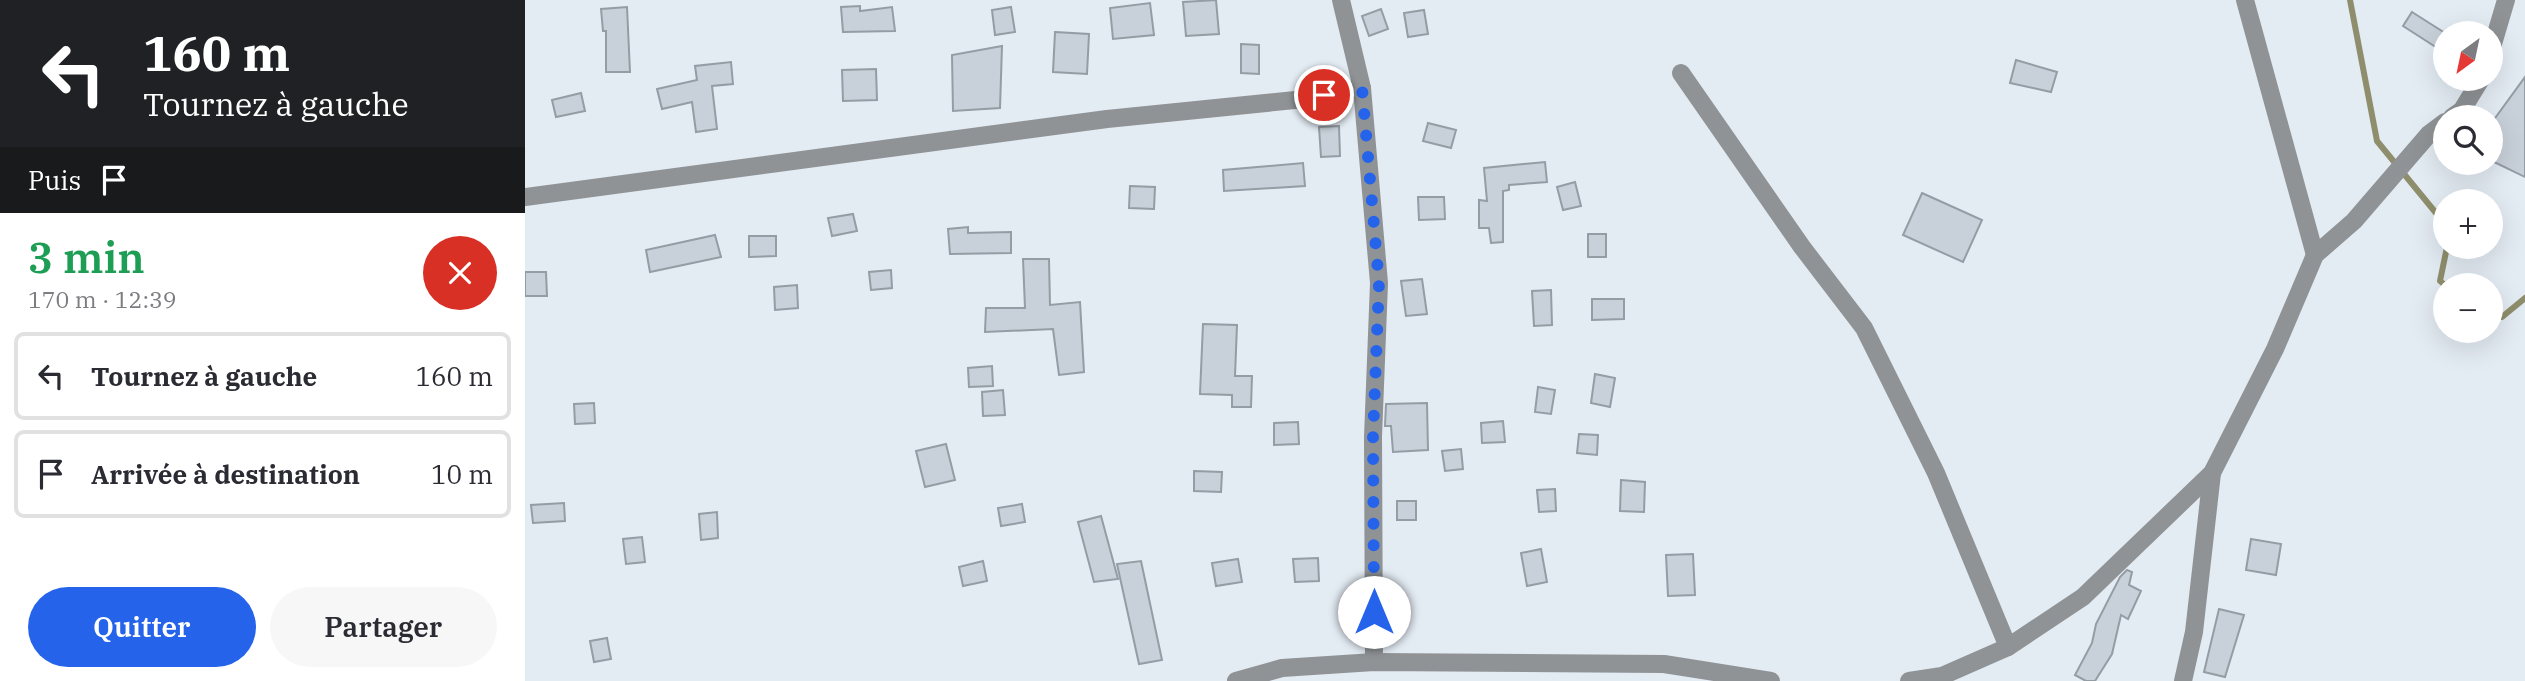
<!DOCTYPE html>
<html lang="fr">
<head>
<meta charset="utf-8">
<style>
	body { margin:0; font-family:"IBM Plex Serif",serif; background:#f7f7f7; color:#2b2b33; height:100vh; display:flex; flex-direction:column; font-size:26px; white-space:nowrap }
	* { box-sizing:border-box; margin:0 }
	p { font-size:23px; color:#7c7c81 }
	.icon { flex:none; width:38px; height:38px; fill:none; stroke:currentColor; stroke-width:2; stroke-linecap:round; stroke-linejoin:round }
	.map { position:relative; flex:1; overflow:hidden }
	.drawer { display:flex; flex-direction:column; background:#fff; width:525px }
	.drawer>* { flex:none }
	.hud { background:#202124; color:#fff; overflow:hidden }
	.needle { width:46px; rotate:213deg }
	.buttons { position:absolute; left:1908px; top:21px; display:grid; gap:14px }
	.buttons a { display:grid; place-items:center; width:70px; height:70px; border-radius:50%; background:#fff; box-shadow:0 7px 28px #0002; font-size:35px }
	.pin { position:absolute; display:grid; place-items:center; width:60px; height:60px; color:#fff; margin:-30px; border:4px solid #fff; border-radius:50%; box-shadow:0 2px 7px #0007 }
	.me { position:absolute; width:77px; margin:-38px; rotate:0deg; stroke-linejoin:round; filter:drop-shadow(0 0 5px #0008) }
	.turn { display:flex; align-items:center; gap:24px; height:147px; padding:0 28px; font-size:32px }
	.turn .icon { width:91px; height:91px; stroke-width:2.5 }
	.turn b { display:block; font-size:49px; line-height:60px }
	.then { display:flex; align-items:center; height:66px; padding:0 28px; background:#0003; gap:14px; font-size:26px }
	.round { display:grid; place-items:center; flex:none; width:74px; height:74px; border-radius:37px; background:#f7f7f7 }
	.head { display:flex; align-items:center; justify-content:space-between; height:119px; padding:0 28px }
	h1 { font-size:42px; font-weight:600; line-height:52px; color:#1e9e55 }
	.button { display:flex; gap:14px; margin-top:auto; padding:14px 28px }
	.button a { flex:1; height:80px; border-radius:42px; background:#2563eb; color:#fff; font-size:28px; font-weight:600; line-height:80px; text-align:center }
	.button a+a { background:#f7f7f7; color:#2b2b33 }
	ul { padding:0; list-style:none }
	li { display:flex; align-items:center; gap:21px; height:88px; margin:0 14px 10px; padding:0 14px; border:4px solid #e1e1e2; border-radius:10px }
	li div { flex:1 }
	li b { display:block; font-size:26px }
	li em { font-style:normal }
	main { display:flex; flex:1; min-height:0 }
	.map>svg:first-child { display:block }
</style>
</head>
<body>
<main>
<section class="drawer">
<div class="hud">
<div class="turn"><svg class="icon" aria-label="left" viewBox="0 0 24 24"><path d="M17 20v-9H6M10 6l-5 5 5 5"/></svg><div><b>160 m</b>Tournez à gauche</div></div>
<div class="then">Puis<svg class="icon" aria-label="arrive" viewBox="0 0 24 24"><path d="M6 21V4h12l-3 4 3 4H6"/></svg></div>
</div>
<div class="head"><div><h1>3 min</h1><p>170 m · 12:39</p></div><a class="round" style="background:#d93025;color:#fff"><svg class="icon" aria-label="close" viewBox="0 0 24 24"><path d="M6 6l12 12M18 6L6 18"/></svg></a></div>
<ul>
<li><svg class="icon" aria-label="left" viewBox="0 0 24 24"><path d="M17 20v-9H6M10 6l-5 5 5 5"/></svg><div><b>Tournez à gauche</b></div><em>160 m</em></li>
<li><svg class="icon" aria-label="arrive" viewBox="0 0 24 24"><path d="M6 21V4h12l-3 4 3 4H6"/></svg><div><b>Arrivée à destination</b></div><em>10 m</em></li>
</ul>
<div class="button"><a>Quitter</a><a>Partager</a></div>
</section>
<div class="map">
<svg width="2000" height="681" viewBox="0 0 2000 681">
	<rect width="100%" height="100%" fill="#e3ebf3"/>
	<g fill="none" stroke-linecap="round" stroke-linejoin="round">
		<!-- stream -->
		<g stroke="#8f8e6c" stroke-width="6">
			<polyline points="1825,0 1852,141 1920,224"/>
			<polyline points="1920,285 1915,281 1922,247"/>
			<polyline points="1965,316 1977,317 2000,298"/>
		</g>
	</g>
	<!-- building -->
	<g fill="#c8d0d9" stroke="#949ca4" stroke-width="2">
		<polygon points="691,0 694,34 661,36 658,2"/>
		<polygon points="625,3 629,35 588,39 585,8"/>
		<polygon points="335,6 335,11 367,7 370,31 318,32 316,7"/>
		<polygon points="102,7 105,72 81,72 81,31 78,31 76,9"/>
		<polygon points="486,7 490,32 470,35 467,10"/>
		<polygon points="856,9 863,29 844,36 837,16"/>
		<polygon points="899,10 903,34 883,37 879,13"/>
		<polygon points="1887,12 1920,33 1920,53 1878,26"/>
		<polygon points="530,32 564,34 562,74 528,72"/>
		<polygon points="716,44 734,45 734,74 716,73"/>
		<polygon points="477,46 475,108 428,111 427,55"/>
		<polygon points="1491,60 1532,72 1526,92 1485,83"/>
		<polygon points="206,62 208,84 187,86 192,129 171,132 167,102 137,109 132,89 172,80 170,66"/>
		<polygon points="351,69 352,100 318,101 317,70"/>
		<polygon points="2000,77 2000,177 1965,160 1965,125"/>
		<polygon points="56,93 60,111 31,117 27,100"/>
		<polygon points="903,123 931,130 926,148 898,141"/>
		<polygon points="814,126 815,156 796,157 794,127"/>
		<polygon points="1020,162 1022,182 984,185 984,190 978,191 978,242 966,243 964,228 954,228 954,200 962,201 959,168"/>
		<polygon points="778,163 780,186 699,191 698,170"/>
		<polygon points="1050,182 1056,206 1038,210 1032,187"/>
		<polygon points="605,186 630,187 629,209 604,208"/>
		<polygon points="1397,193 1457,220 1438,262 1378,235"/>
		<polygon points="893,197 919,197 920,219 894,220"/>
		<polygon points="328,214 332,231 307,236 303,218"/>
		<polygon points="443,227 443,233 486,232 486,253 425,254 423,229"/>
		<rect x="1063" y="234" width="18" height="23"/>
		<polygon points="190,235 196,257 125,272 121,250"/>
		<polygon points="224,236 251,236 251,256 224,257"/>
		<polygon points="498,259 524,259 525,305 555,302 559,372 534,375 528,329 460,332 461,308 500,308"/>
		<polygon points="366,270 367,288 346,290 344,272"/>
		<polygon points="0,272 21,272 22,296 0,296"/>
		<polygon points="897,279 902,314 881,316 876,281"/>
		<polygon points="272,285 273,308 250,310 249,287"/>
		<polygon points="1026,290 1027,325 1009,326 1007,291"/>
		<polygon points="1067,299 1099,299 1099,319 1067,320"/>
		<polygon points="678,324 712,325 710,376 727,376 726,407 707,407 707,395 675,394"/>
		<polygon points="467,366 468,386 444,387 443,368"/>
		<polygon points="1070,374 1090,378 1085,407 1066,403"/>
		<polygon points="1013,387 1030,390 1026,414 1010,412"/>
		<polygon points="478,390 480,415 458,416 457,392"/>
		<polygon points="69,403 70,423 50,424 49,404"/>
		<polygon points="902,403 903,450 868,452 866,426 860,426 861,404"/>
		<polygon points="978,421 980,442 957,443 956,423"/>
		<polygon points="773,422 774,444 749,445 749,423"/>
		<polygon points="1054,434 1073,435 1072,455 1052,453"/>
		<polygon points="421,444 430,480 400,487 391,451"/>
		<polygon points="936,449 938,469 920,471 917,451"/>
		<polygon points="669,471 697,472 696,492 669,491"/>
		<polygon points="1096,480 1120,482 1119,512 1095,511"/>
		<polygon points="1030,489 1031,511 1014,512 1012,490"/>
		<rect x="872" y="501" width="19" height="19"/>
		<polygon points="39,503 40,521 8,523 6,505"/>
		<polygon points="497,504 500,522 476,526 473,508"/>
		<polygon points="192,512 193,538 176,540 174,514"/>
		<polygon points="576,516 593,579 569,582 553,522"/>
		<polygon points="117,537 120,562 101,564 98,539"/>
		<polygon points="1726,539 1756,544 1751,575 1721,570"/>
		<polygon points="1016,549 1022,582 1002,586 996,553"/>
		<polygon points="1168,554 1170,595 1143,596 1141,555"/>
		<polygon points="793,558 794,581 770,582 768,559"/>
		<polygon points="713,559 717,582 691,586 687,563"/>
		<polygon points="458,561 462,581 438,586 434,567"/>
		<polygon points="616,561 637,660 614,664 592,564"/>
		<polygon points="1602,570 1607,572 1604,585 1616,591 1603,619 1596,615 1587,654 1570,681 1561,681 1550,675 1567,643 1571,624 1595,577"/>
		<polygon points="1694,609 1719,615 1700,677 1679,672"/>
		<polygon points="82,638 86,659 69,662 65,641"/>
	</g>
	<g fill="none" stroke-linecap="round" stroke-linejoin="round">
		<!-- street -->
		<g stroke="#8f9396" stroke-width="18">
			<polyline points="816,0 837,88 854,283 848,437 849,662"/>
			<polyline points="1720,0 1790,255"/>
			<polyline points="1965,54 1981,0"/>
			<polyline points="1156,73 1277,247 1339,328 1411,473 1483,647"/>
			<polyline points="1927,117 1937,110 1956,79"/>
			<polyline points="0,197 582,119 780,99 837,88"/>
			<polyline points="711,681 757,668 849,662 1139,664 1246,681"/>
			<polyline points="1384,681 1417,676 1483,647 1558,597 1687,473 1750,349 1790,255 1829,221 1904,134 1920,122"/>
			<polyline points="1658,681 1669,632 1687,473"/>
		</g>
	</g>
	<g fill="none" stroke-linecap="round" stroke-linejoin="round">
		<!-- route -->
		<polyline stroke="#2563eb" stroke-width="12" stroke-dasharray="0 21.6" points="799,95 837,88 854,283 848,437 849,612"/>
	</g>
</svg>
<div class="buttons">
<a><svg class="needle" viewBox="-14 -14 28 28"><path d="M0-13l5 13h-10z" fill="#e53935"/><path d="M0 13l5-13h-10z" fill="#7c7c81"/></svg></a>
<a><svg class="icon" aria-label="search" viewBox="0 0 24 24"><circle cx="10" cy="10" r="6"/><path d="M15 15l6 6"/></svg></a>
<a>+</a>
<a>−</a>
</div>
<div class="pin" style="left:799px;top:95px;background:#d93025"><svg class="icon" aria-label="arrive" viewBox="0 0 24 24"><path d="M6 21V4h12l-3 4 3 4H6"/></svg></div>
<svg class="me" style="left:849px;top:612px" viewBox="-20 -20 40 40"><circle r="19" fill="#fff"/><path d="M0-13L10 11 0 6-10 11z" fill="#2563eb"/></svg>
</div>
</main>
</body>
</html>
